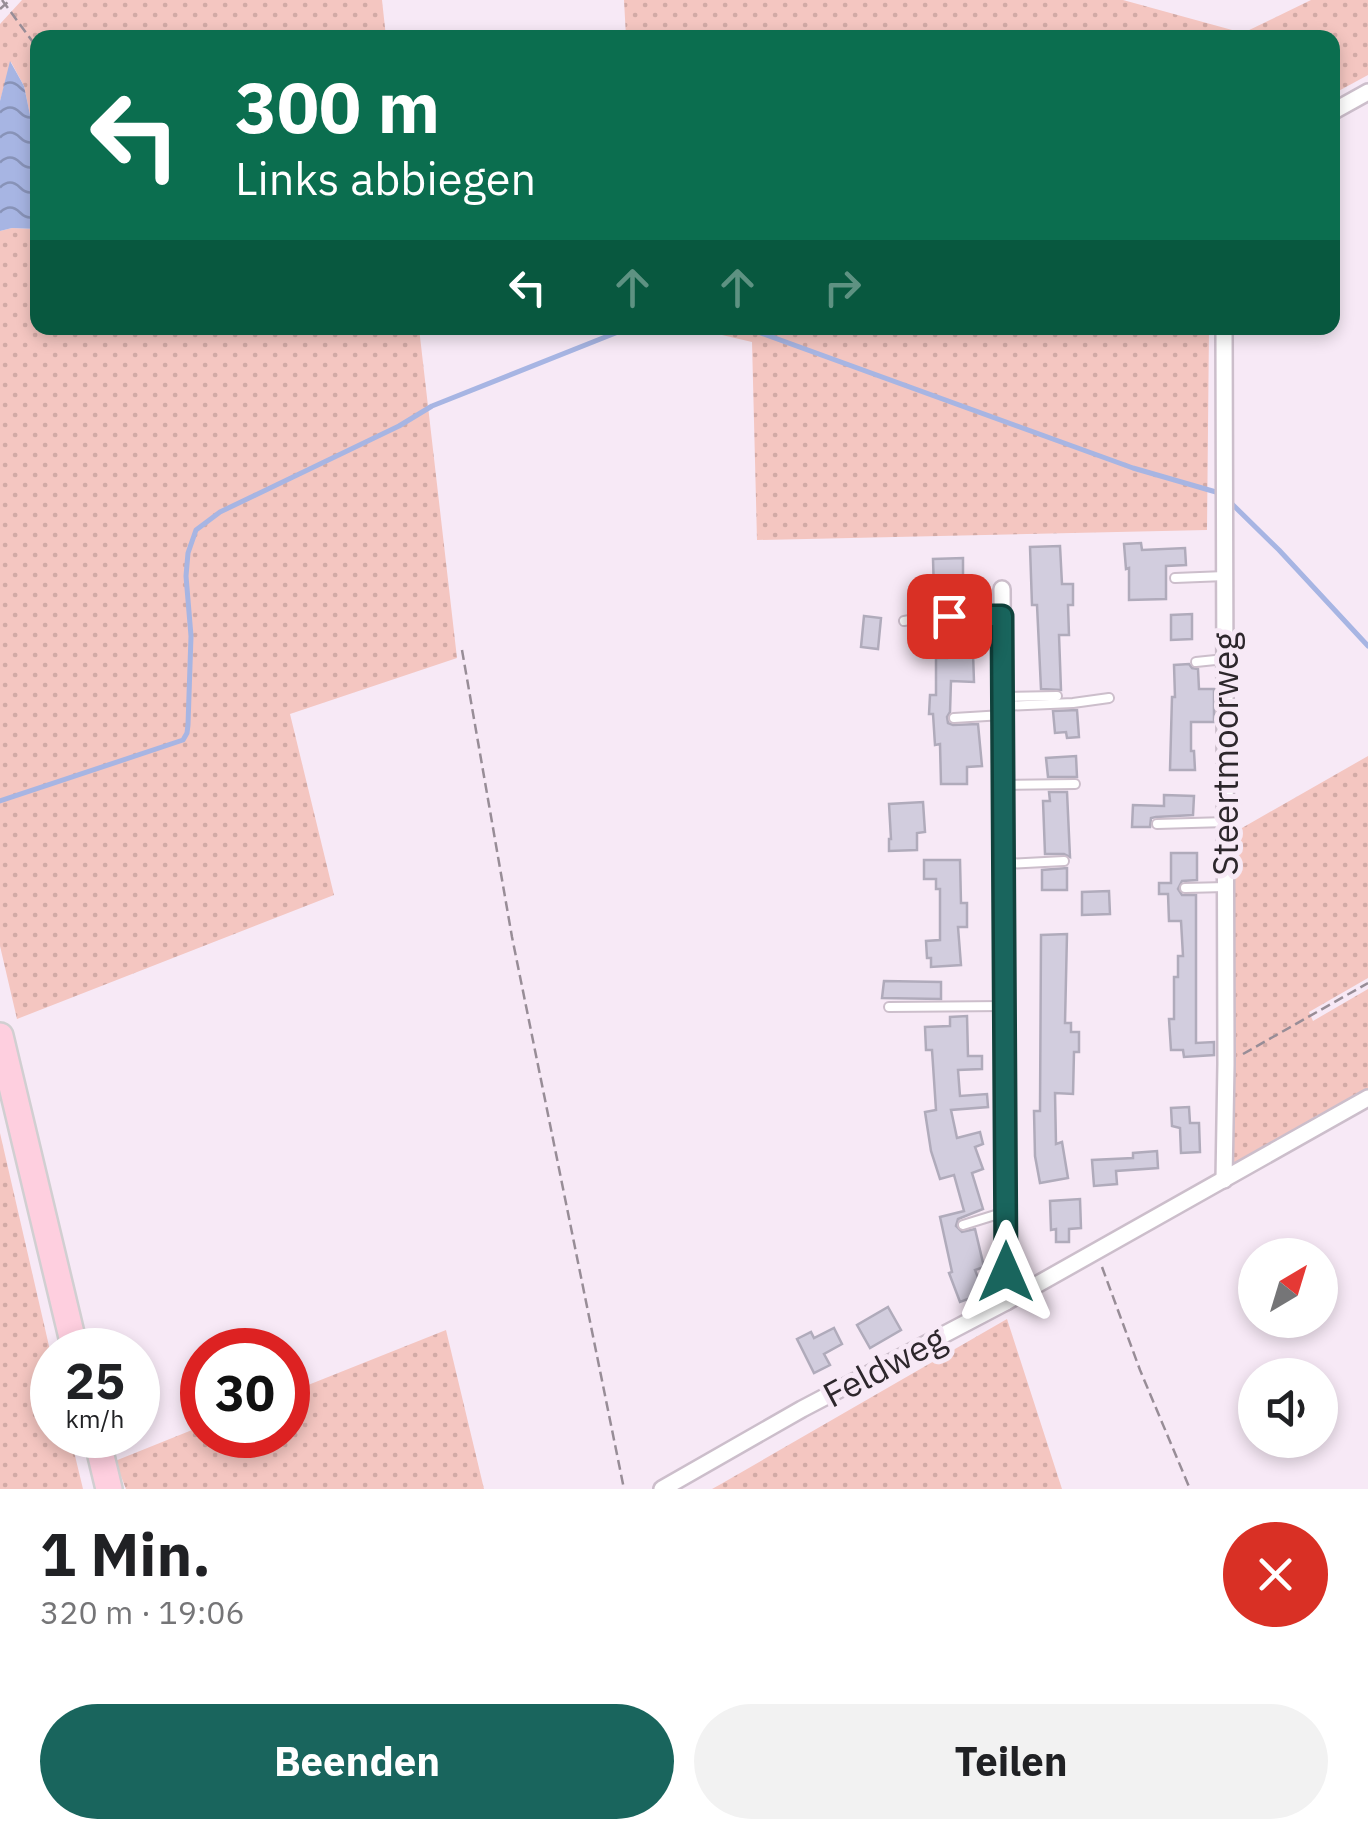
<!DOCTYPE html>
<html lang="de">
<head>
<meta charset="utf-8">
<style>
	body { margin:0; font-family:"IBM Plex Sans",sans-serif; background:#f2f2f2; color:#202124; height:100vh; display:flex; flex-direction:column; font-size:38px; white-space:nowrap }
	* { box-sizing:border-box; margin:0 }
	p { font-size:32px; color:#757577 }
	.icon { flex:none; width:55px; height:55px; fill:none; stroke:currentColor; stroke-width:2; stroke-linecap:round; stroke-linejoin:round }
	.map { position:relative; height:1489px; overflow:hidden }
	.sheet { display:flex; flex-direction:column; background:#fff; flex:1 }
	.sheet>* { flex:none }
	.guide { position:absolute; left:30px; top:30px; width:1310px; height:305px; border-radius:20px; box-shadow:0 5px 15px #0003; background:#0b6e4f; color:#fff; overflow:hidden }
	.needle { width:65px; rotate:38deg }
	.buttons { position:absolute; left:1238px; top:1238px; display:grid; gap:20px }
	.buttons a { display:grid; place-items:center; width:100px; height:100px; border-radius:50%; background:#fff; box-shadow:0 5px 15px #0003; font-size:50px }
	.speed { position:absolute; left:30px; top:1328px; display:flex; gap:20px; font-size:50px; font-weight:700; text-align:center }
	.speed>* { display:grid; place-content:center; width:130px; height:130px; border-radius:50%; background:#fff; box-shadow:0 5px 15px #0003; line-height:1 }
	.speed small { font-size:25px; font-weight:400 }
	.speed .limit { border:15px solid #d22; background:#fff; color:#111 }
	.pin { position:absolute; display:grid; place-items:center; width:85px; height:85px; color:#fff; margin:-42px; border-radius:20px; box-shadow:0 5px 15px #0006 }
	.me { position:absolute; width:110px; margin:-55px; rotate:0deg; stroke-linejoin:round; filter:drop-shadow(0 0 8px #0008) }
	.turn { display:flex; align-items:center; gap:35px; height:210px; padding:0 40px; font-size:45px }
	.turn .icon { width:130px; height:130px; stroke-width:2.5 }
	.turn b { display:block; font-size:70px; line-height:85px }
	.lanes { display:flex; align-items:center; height:95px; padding:0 40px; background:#0003; justify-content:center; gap:50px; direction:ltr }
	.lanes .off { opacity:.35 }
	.round { display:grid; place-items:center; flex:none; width:105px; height:105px; border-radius:52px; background:#f2f2f2 }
	.head { display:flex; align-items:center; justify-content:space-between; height:170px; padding:0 40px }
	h1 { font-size:60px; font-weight:700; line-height:75px }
	.button { display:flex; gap:20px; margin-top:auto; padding:20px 40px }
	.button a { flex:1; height:115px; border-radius:60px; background:#19655d; color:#fff; font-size:40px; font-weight:700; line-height:115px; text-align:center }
	.button a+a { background:#f2f2f2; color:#202124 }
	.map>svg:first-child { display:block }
</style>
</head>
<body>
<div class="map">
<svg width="1368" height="1489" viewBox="0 0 1368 1489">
	<defs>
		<pattern id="grass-dots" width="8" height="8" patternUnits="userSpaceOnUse" patternTransform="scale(2.5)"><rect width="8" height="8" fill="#f4c6c1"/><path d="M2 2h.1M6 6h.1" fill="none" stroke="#d2aaa6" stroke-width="1.8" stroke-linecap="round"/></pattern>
		<pattern id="water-waves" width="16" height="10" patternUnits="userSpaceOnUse" patternTransform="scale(2.5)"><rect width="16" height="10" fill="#a7b5e3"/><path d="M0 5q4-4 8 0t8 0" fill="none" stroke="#8893b8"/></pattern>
	</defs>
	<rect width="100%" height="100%" fill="#f7e9f6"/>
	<!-- grass -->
	<g fill="url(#grass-dots)">
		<polygon points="22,0 382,0 386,37 38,38 37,131 30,115 24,86 11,62 0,101 0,24"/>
		<polygon points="624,0 1123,0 1243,33 1311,0 1368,0 1368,75 1333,94 1332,38 626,37"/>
		<polygon points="12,228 37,229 38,328 419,328 457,658 290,714 334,895 17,1019 0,946 0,231"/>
		<polygon points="692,328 1209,328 1207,530 757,540 752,342"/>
		<polygon points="1368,756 1368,978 1309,1012 1313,1021 1368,989 1368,1088 1232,1166 1235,832"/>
		<polygon points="0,1133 52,1359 52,1435 70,1435 83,1489 0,1489"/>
		<polygon points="1007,1319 1062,1489 712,1489 721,1484"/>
		<polygon points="446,1330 484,1489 126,1489 115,1461 202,1426 202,1435 288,1435 288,1393"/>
	</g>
	<!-- water -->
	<polygon fill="url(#water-waves)" points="10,61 24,86 30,115 37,131 37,229 12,228 0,231 0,101"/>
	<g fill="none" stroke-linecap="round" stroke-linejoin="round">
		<!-- stream -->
		<g stroke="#a7b5e3" stroke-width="5">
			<polyline points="729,328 758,332 1133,468 1216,492"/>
			<polyline points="1231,503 1279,550 1368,646"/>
			<polyline points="0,801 183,740 187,733 188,725 191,636 186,576 188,553 196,530 220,512 399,426 432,406 628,328"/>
		</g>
	</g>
	<!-- building -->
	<g fill="#d2cdde" stroke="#b0abbb" stroke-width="2.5">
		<polygon points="1141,543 1142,550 1185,548 1186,565 1166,566 1166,599 1129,600 1129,568 1126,569 1124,544"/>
		<polygon points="1060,546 1062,584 1073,584 1073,605 1068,605 1069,635 1059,635 1061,690 1041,689 1037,605 1032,605 1030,547"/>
		<polygon points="963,558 963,592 934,592 933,559"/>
		<polygon points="1192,614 1192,639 1171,640 1171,615"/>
		<polygon points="864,616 881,618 878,649 861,647"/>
		<polygon points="947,624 972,624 974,682 951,681 950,712 947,717 948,723 953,725 978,724 982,766 967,767 967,784 941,784 940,744 935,745 933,714 929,714 930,695 936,695 936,658 947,658"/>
		<polygon points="1189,664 1192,668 1198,669 1199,689 1214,689 1214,722 1191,722 1191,751 1194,751 1195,770 1170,770 1172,697 1175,697 1174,665"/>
		<polygon points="1077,710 1079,737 1067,738 1066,732 1055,733 1053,711"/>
		<polygon points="1076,756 1077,777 1048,777 1046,758"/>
		<polygon points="1049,792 1067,792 1070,857 1064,854 1045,854 1043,801 1050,801"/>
		<polygon points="1164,795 1194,796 1193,815 1156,817 1151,818 1150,827 1132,827 1133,805 1164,806"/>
		<polygon points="923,802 925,832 917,833 917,850 889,851 889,839 891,839 889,804"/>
		<polygon points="1171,853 1197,853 1197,880 1182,881 1178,889 1182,895 1196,895 1196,1043 1214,1042 1214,1055 1184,1057 1183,1050 1171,1050 1169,1019 1174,1019 1174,977 1178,977 1178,956 1183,956 1181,921 1169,921 1168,894 1159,894 1159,883 1171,883"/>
		<polygon points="924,860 960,860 961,903 967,903 967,927 958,927 961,965 931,967 931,958 927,958 926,941 940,940 940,889 936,889 936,879 924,879"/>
		<polygon points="1067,868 1067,890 1042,890 1042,870"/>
		<polygon points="1109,891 1110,914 1082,915 1082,892"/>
		<polygon points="1067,934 1065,1023 1071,1023 1071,1032 1079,1032 1079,1052 1074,1052 1073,1094 1055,1093 1056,1144 1062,1142 1068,1178 1040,1183 1035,1156 1034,1111 1040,1111 1041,935"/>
		<polygon points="884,981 941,982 941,999 882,998"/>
		<polygon points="967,1016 968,1056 982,1056 982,1069 958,1070 960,1096 987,1094 988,1107 951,1110 957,1138 980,1132 983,1144 975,1147 983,1169 972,1173 983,1209 958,1219 956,1226 962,1232 975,1229 984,1267 975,1270 984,1293 960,1302 949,1273 952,1272 940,1217 964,1211 954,1175 940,1179 931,1151 925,1112 936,1110 932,1050 926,1050 925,1027 950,1026 950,1017"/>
		<polygon points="1189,1107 1190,1123 1199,1123 1200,1152 1181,1153 1180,1128 1172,1126 1171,1108"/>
		<polygon points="1157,1151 1158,1168 1116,1171 1117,1184 1094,1186 1092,1160 1133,1158 1133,1153"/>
		<polygon points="1080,1199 1081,1228 1069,1229 1069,1242 1056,1242 1056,1229 1051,1230 1050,1201"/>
		<polygon points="888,1307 901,1330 870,1348 857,1325"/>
		<polygon points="834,1328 842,1344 824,1354 830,1365 814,1373 797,1339 811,1332 814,1338"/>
	</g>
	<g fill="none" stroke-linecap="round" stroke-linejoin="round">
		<defs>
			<g id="lane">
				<polyline points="1175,578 1225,576"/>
				<polyline points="904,621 927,617 1002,616"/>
				<polyline points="1196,662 1225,659"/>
				<polyline points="1003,697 1057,696"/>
				<polyline points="1003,706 1073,703 1109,698"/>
				<polyline points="954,718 1003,715"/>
				<polyline points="1003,785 1075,784"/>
				<polyline points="1157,824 1226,822"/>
				<polyline points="1004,864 1064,861"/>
				<polyline points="1185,888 1226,887"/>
				<polyline points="889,1007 1004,1006"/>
				<polyline points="963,1225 1005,1212"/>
			</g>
			<g id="street">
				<polyline points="1332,112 1368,92"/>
				<polyline points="1002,589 1006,1302"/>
				<polyline points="1224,1180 1226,1064 1224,328"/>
				<polyline points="662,1489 802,1409 1006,1302 1368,1098"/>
			</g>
			<g id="primary">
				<polyline points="0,1036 75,1350"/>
				<polyline points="96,1435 109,1489"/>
			</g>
		</defs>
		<!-- lane casing -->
		<use href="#lane" stroke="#ccbecb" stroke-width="12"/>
		<!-- street casing -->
		<use href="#street" stroke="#ccbecb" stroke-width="20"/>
		<!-- primary casing -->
		<use href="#primary" stroke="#d1cfd1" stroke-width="30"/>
		<!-- path -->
		<g stroke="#988d97" stroke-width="2.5" stroke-dasharray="10 5" stroke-linecap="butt">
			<polyline points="2,0 38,49"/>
			<polyline points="0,9 10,0"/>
			<polyline points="462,650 512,937 624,1489"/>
			<polyline points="1243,1054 1368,983"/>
			<polyline points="1102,1267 1140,1370 1190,1489"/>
		</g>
		<!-- lane -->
		<use href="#lane" stroke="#fff" stroke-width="8"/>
		<!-- street -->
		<use href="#street" stroke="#fff" stroke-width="15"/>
		<!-- primary -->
		<use href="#primary" stroke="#fecfdf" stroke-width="25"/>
	</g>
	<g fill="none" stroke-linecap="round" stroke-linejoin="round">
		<defs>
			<polyline id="route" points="949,616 1002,616 1006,1272"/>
		</defs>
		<!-- route casing -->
		<use href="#route" stroke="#10423c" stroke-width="25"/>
		<!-- route -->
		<use href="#route" stroke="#19655d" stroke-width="18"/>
	</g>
	<g text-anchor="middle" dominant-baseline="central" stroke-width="10" stroke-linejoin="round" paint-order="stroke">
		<!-- street labels -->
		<g font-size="35" fill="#2d272c" stroke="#f7e9f6">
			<text transform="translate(1225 754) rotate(-90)">Steertmoorweg</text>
			<text transform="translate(884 1366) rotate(-28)">Feldweg</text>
		</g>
	</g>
</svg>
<div class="buttons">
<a><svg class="needle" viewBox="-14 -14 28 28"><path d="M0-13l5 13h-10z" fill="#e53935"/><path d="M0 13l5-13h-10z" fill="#757577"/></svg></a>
<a><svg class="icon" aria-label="sound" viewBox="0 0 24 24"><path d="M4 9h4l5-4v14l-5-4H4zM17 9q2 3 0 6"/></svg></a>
</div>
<div class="speed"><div>25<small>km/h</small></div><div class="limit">30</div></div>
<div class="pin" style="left:949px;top:616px;background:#d93025"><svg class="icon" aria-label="arrive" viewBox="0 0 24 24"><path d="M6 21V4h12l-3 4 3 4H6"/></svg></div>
<svg class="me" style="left:1006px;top:1272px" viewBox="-20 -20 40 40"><path d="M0-17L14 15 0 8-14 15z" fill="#19655d" stroke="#fff" stroke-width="4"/></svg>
<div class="guide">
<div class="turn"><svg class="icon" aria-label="left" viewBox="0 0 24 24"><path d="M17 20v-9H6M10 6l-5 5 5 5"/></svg><div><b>300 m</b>Links abbiegen</div></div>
<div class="lanes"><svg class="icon" aria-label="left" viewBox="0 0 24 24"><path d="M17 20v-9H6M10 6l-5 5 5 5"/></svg><svg class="icon off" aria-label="ahead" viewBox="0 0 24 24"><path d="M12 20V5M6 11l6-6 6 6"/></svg><svg class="icon off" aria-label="ahead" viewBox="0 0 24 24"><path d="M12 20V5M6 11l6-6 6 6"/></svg><svg class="icon off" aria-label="right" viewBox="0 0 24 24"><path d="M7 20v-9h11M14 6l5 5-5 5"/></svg></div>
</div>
</div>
<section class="sheet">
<div class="head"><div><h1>1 Min.</h1><p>320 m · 19:06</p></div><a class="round" style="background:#d93025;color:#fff"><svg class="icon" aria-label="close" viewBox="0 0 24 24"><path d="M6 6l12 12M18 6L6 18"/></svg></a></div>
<div class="button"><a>Beenden</a><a>Teilen</a></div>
</section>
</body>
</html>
